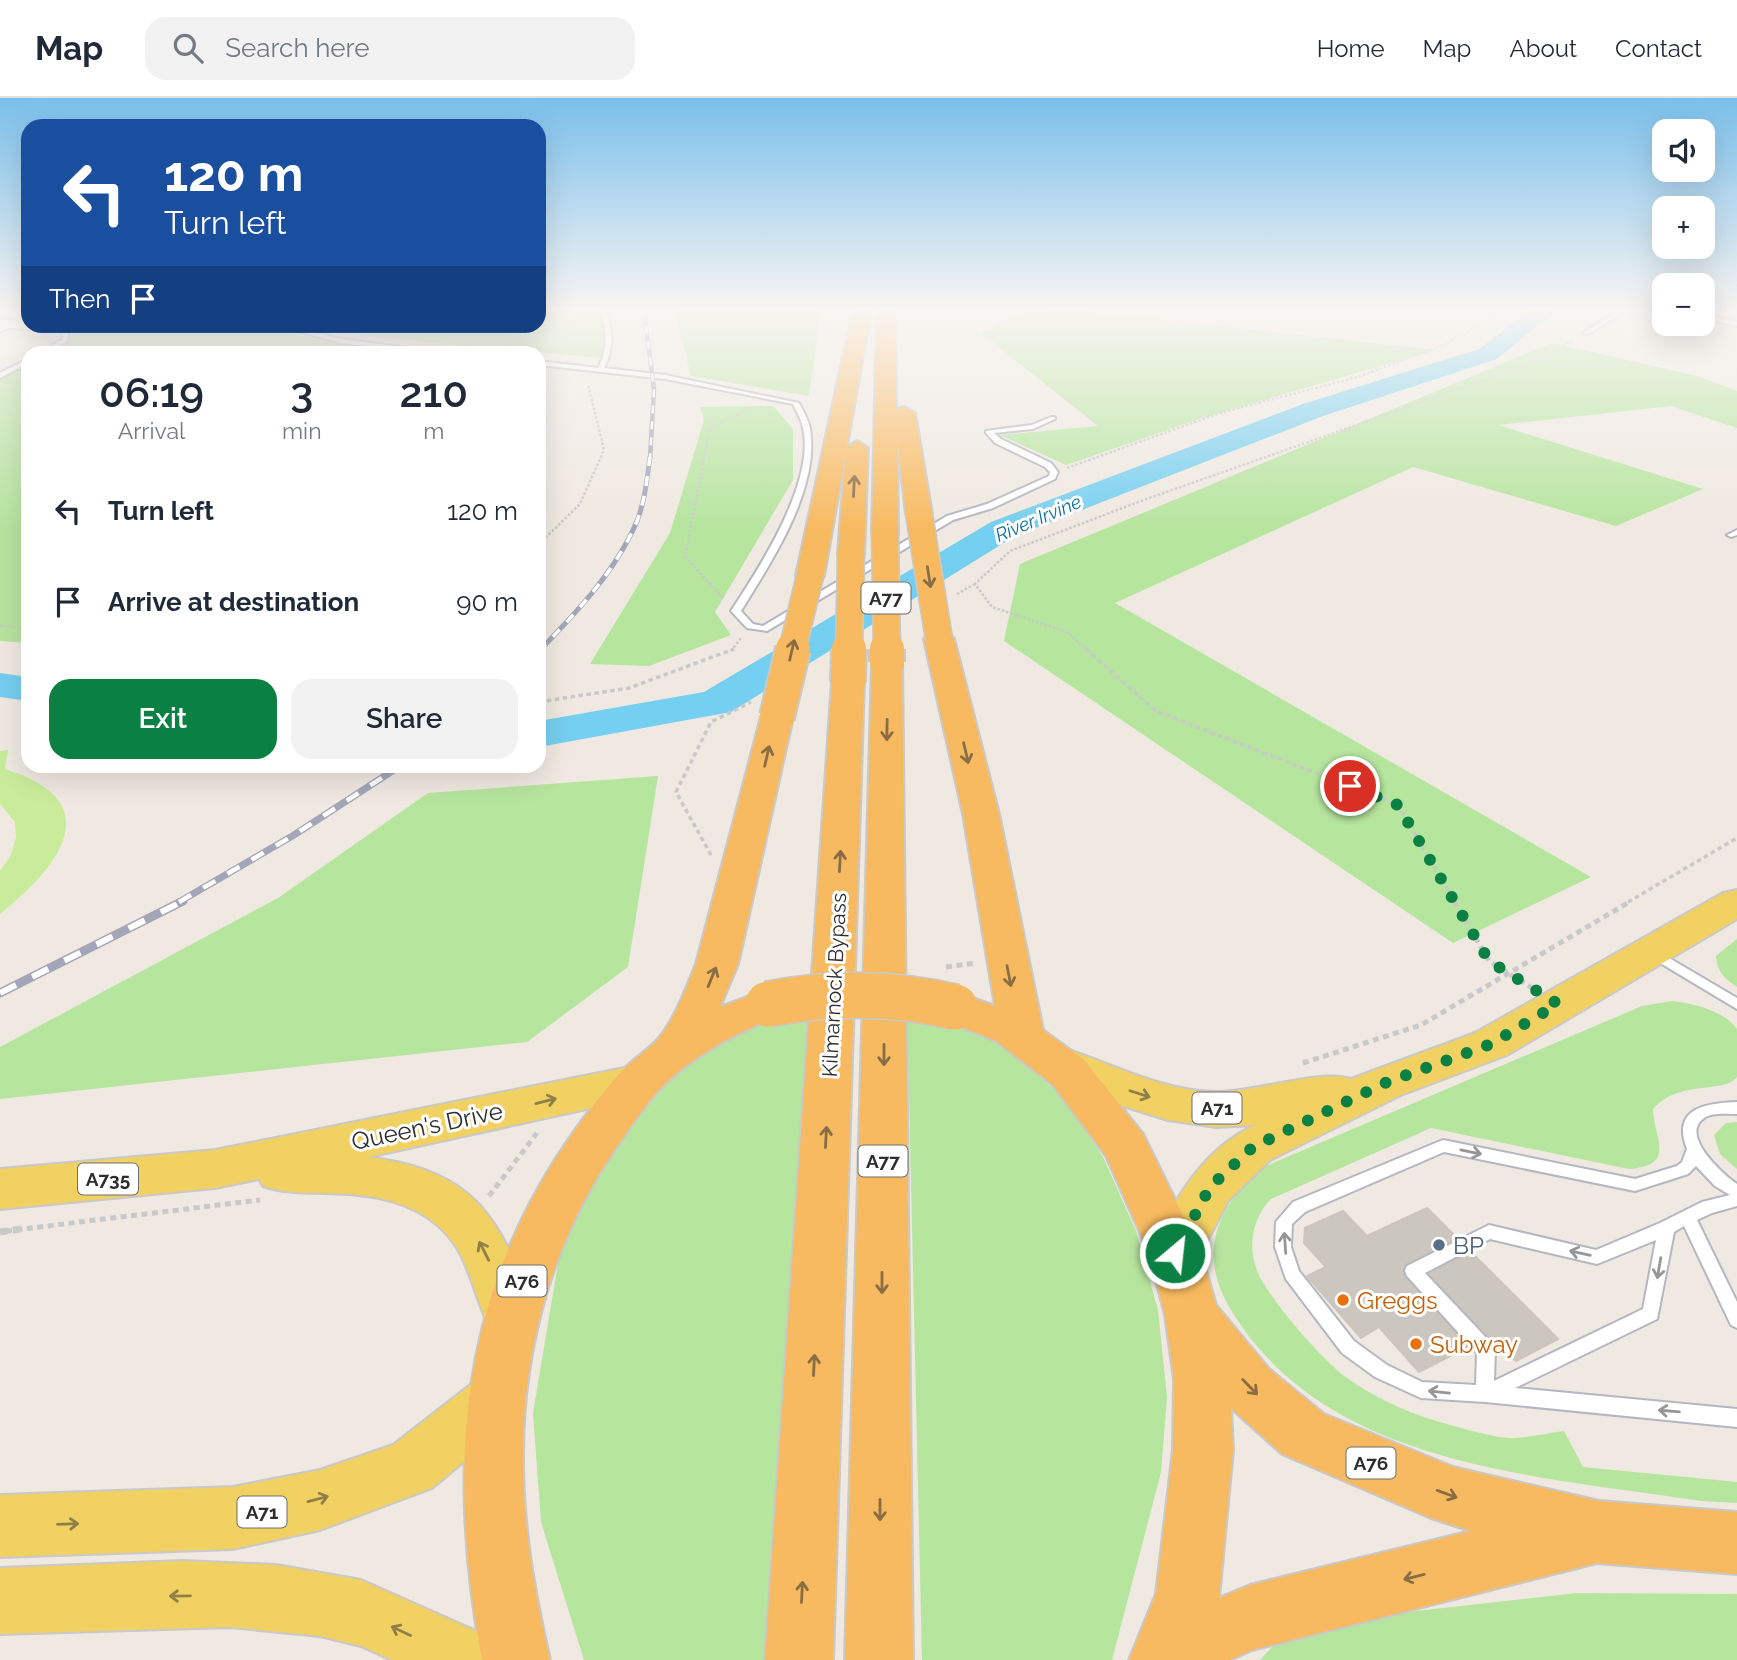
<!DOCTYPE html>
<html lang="en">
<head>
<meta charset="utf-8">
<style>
	body { margin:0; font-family:Raleway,sans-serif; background:#f2f2f3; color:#1f2937; height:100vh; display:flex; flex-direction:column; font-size:26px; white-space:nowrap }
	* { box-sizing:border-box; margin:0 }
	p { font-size:23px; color:#747a83 }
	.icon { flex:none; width:38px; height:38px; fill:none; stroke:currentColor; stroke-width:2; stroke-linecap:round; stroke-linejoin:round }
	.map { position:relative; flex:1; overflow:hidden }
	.sheet { position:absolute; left:21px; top:248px; width:525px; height:427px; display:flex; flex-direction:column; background:#fff; border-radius:21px; box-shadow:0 7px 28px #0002 }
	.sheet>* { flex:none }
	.top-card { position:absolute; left:21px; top:21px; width:525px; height:214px; border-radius:21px; box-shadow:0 7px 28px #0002; background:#1a4fa0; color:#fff; overflow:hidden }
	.controls { position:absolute; left:1652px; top:21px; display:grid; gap:14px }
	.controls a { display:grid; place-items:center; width:63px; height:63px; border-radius:14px; background:#fff; box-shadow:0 7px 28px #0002; font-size:35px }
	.pin { position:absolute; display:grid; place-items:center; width:60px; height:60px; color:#fff; margin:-30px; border:4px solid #fff; border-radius:50%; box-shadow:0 2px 7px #0007 }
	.me { position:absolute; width:77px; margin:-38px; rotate:28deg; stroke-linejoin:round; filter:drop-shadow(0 0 5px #0008) }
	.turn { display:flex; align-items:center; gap:24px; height:147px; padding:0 28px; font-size:32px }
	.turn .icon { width:91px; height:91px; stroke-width:2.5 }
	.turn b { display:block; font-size:49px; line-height:60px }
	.then { display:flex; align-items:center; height:66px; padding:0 28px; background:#0003; gap:14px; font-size:26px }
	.eta { display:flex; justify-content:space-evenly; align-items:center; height:119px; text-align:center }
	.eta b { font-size:42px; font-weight:600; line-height:49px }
	.cta { display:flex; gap:14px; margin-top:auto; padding:14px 28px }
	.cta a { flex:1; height:80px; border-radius:21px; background:#0b8043; color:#fff; font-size:28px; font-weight:600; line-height:80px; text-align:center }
	.cta a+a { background:#f2f2f3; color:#1f2937 }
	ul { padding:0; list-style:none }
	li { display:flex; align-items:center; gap:21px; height:91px; padding:0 28px }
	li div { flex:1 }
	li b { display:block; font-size:26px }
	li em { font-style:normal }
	header { display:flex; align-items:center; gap:42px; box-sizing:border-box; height:98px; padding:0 35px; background:#fff; border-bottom:2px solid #e0e1e3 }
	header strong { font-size:33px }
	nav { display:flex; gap:38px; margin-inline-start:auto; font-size:24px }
	.search { width:490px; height:63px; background:#f2f2f3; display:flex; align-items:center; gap:18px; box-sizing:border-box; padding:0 24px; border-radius:21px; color:#747a83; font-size:26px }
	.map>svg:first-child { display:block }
</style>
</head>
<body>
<header>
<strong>Map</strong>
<div class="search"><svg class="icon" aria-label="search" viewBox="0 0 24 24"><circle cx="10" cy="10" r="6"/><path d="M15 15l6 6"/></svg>Search here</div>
<nav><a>Home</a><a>Map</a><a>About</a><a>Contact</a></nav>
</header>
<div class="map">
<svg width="1737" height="1562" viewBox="0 0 1737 1562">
	<rect width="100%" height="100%" fill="#efe9e1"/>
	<!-- green -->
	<g fill="#b6e59e">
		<polygon points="539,212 599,212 605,240 601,260 364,238 384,228 539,228"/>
		<polygon points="675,212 821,212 809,298 691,278"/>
		<polygon points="1076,212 1436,252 1199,321 1066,367 1000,337 1098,328 981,235 1026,214"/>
		<polygon points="140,228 259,228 336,246 426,255 36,256 76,235"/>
		<polygon points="1552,245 1697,278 1737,293 1737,330 1671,308 1498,327 1703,391 1616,428 1413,369 1115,505 1591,779 1453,845 1004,543 1020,466"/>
		<polygon points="28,260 28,545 0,543 0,274"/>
		<polygon points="773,308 793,331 793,382 715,514 731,537 649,568 590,566 670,435 704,322 700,309"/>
		<polygon points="658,678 628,869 527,944 0,1001 0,949 278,800 428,695"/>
		<path d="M1737 841V889C1724 880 1717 874 1716 858Z"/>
		<path d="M1673 903C1695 906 1724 913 1737 931V979C1725 996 1679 981 1653 1011 1654 1041 1677 1067 1629 1071L1431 1030 1271 1101C1253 1119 1248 1146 1256 1170 1265 1197 1323 1263 1347 1280 1372 1298 1404 1313 1433 1322 1455 1328 1494 1341 1516 1340 1532 1339 1548 1335 1564 1333L1583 1369 1737 1384V1405L1701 1403C1537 1377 1327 1370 1231 1212 1197 1155 1216 1113 1259 1071L1642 908Z"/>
		<polygon points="907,911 942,918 1002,944 1065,1001 1103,1059 1136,1133 1158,1212 1167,1299 1161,1374 1112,1562 922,1562"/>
		<polygon points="811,912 771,1562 584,1562 541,1424 533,1315 561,1148 610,1046 670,977 719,944 758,925"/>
		<polygon points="1737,1024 1737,1071 1720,1056 1714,1037 1726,1025"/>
		<polygon points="1577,1495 1737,1496 1737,1562 1260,1562 1272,1549 1389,1516"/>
	</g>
	<!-- pitch -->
	<path fill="#c9ec9a" d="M8 652 5 671C110 704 60 768 0 816V773L11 757 16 739 15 724 0 706V653Z"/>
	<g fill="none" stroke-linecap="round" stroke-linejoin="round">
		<!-- river -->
		<g fill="#75cff0" fill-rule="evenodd">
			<polygon points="1531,212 1557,212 1497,261 1323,318 1015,438 731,614 539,649 539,623 704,594 991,424 1303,306 1479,251"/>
			<polygon points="0,575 28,579 28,603 0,599"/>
		</g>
	</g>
	<!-- building -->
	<g fill="#cbc7bf" stroke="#cbc5ba" stroke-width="2">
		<polygon points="1427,1110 1457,1140 1406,1166 1403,1174 1468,1249 1419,1274 1379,1229 1361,1240 1307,1178 1326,1169 1304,1145 1305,1130 1343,1113 1367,1138"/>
		<polygon points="1471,1154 1558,1241 1516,1263 1488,1238 1429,1176"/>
	</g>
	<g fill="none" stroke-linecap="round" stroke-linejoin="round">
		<defs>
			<g id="service">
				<path d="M601 212H607C613 233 614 251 604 270L665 277 799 305C803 313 808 321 810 330 820 391 772 463 741 513L753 526 763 528 947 418 987 406 1049 378 1050 374 1045 369 995 345 986 335V333L1032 327 1051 319H1055V321L1033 331 994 335 1001 341 1051 365 1058 374 1055 381 993 410 953 422 767 533 747 530 731 513C760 469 818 380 802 326 800 319 796 313 793 306L665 281 539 267V263L598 270C608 251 607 233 601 212Z"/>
				<polygon points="1619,212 1627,212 1588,236 1583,235"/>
				<polygon points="1703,216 1737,224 1737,228 1703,220"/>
				<polygon points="13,224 15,227 0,234 0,230"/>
				<polygon points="83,228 115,228 69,232 67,243 47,256 39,256 62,241 64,229"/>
				<polygon points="279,228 287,228 341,241 456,256 433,256 341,245"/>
				<polygon points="28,261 28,265 0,280 0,275"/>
				<polygon points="1737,432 1737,437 1731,439 1727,437"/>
				<polygon points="1652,850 1737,900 1737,911 1647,857 1645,854 1647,851"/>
				<path d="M1737 1004V1016C1727 1016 1713 1014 1704 1020 1679 1037 1723 1077 1737 1086V1108L1712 1115 1697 1122 1737 1204V1230L1731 1227 1684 1128 1674 1134 1657 1221 1515 1290 1737 1311V1329L1485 1304 1421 1300 1375 1279 1342 1255 1286 1181 1275 1149 1276 1124 1293 1104 1438 1044 1443 1042 1635 1081 1677 1068 1682 1064 1687 1051C1671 1010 1706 1005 1737 1004ZM1444 1054 1635 1093 1688 1076 1696 1068 1715 1088 1730 1097 1702 1104 1660 1125 1596 1152 1489 1127 1407 1168 1405 1173 1407 1178 1477 1255 1476 1287 1422 1284 1387 1267 1354 1243 1299 1173 1291 1149 1292 1126 1305 1114ZM1490 1141 1597 1166 1656 1142 1643 1211 1494 1283 1495 1252 1492 1246 1425 1175Z"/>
			</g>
			<polygon id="minor" points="0,221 28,223 28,228 72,230 66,234 0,229"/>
			<g id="primary">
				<path d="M1737 792V821L1507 957 1401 997 1270 1062 1228 1103 1193 1170 1175 1177 1157 1170 1149 1155C1174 1103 1201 1052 1255 1027L1216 1029 1168 1022 1104 1002 1037 975 1030 963 1037 951 1053 947C1108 963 1160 994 1218 994 1257 994 1318 971 1351 981L1475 935 1723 795Z"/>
				<path d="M639 967 655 972 662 984 655 996 368 1059C480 1074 498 1121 537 1216L529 1233 510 1240 491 1233C479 1208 473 1182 461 1157 439 1114 393 1099 348 1096 319 1094 290 1097 263 1088L259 1081 215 1090 0 1111V1071L215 1052Z"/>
				<polygon points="494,1276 514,1284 523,1303 514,1322 432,1390 320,1432 233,1451 0,1459 0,1397 233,1389 320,1372 393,1347 474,1284"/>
				<polygon points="183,1463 276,1467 361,1482 487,1538 497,1562 392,1562 361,1548 320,1538 230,1529 0,1536 0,1470"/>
			</g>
			<g id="trunk">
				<polygon points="853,212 871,212 824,478 820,484 800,484 796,478"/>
				<polygon points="877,212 895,212 896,311 904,309 915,315 932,416 928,421 910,421 906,416 897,340 898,436 894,441 876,441 872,436"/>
				<polygon points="857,343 868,350 864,456 860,462 842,462 838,456 846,350"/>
				<path d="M939 532 949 535 954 541 999 716 1043 932 1084 962 1143 1036 1201 1155 1216 1207 1269 1271 1324 1316 1453 1369 1599 1403 1737 1414V1476L1597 1465 1252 1552 1230 1562H1129L1156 1496 1173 1352 1174 1281 1165 1217 1149 1155 1106 1058 1052 986 996 943 940 920 933 909 940 898 955 894 995 908 963 716 924 541 929 535ZM1231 1310 1282 1356 1431 1420 1471 1433 1250 1487 1219 1500 1233 1352Z"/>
				<polygon points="887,555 898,558 902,564 913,1562 845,1562 872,564 876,558"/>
				<polygon points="848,575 859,577 864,584 833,1562 765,1562 832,584 837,577"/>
				<path d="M777 609 789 612 793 619 738 866 720 909 768 891 783 896 790 906 783 916C742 933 702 952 669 982 649 1000 635 1023 620 1044 554 1138 522 1248 523 1363 523 1431 535 1496 550 1562H482C447 1371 457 1199 573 1035 588 1014 604 992 622 973 632 962 644 955 654 945 672 929 687 888 696 866L761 619 765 612Z"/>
			</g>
		</defs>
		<!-- service casing -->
		<use href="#service" stroke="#b4b7c1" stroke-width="4"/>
		<!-- minor casing -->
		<use href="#minor" stroke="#b4b7c1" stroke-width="4"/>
		<!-- primary casing -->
		<use href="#primary" stroke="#c9c9c9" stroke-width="4"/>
		<!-- trunk casing -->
		<use href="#trunk" stroke="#c9c9c9" stroke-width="4"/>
		<!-- path-far3 -->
		<g stroke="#c9c9c9" stroke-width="2.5" stroke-dasharray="2.5 2" stroke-linecap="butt">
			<polyline points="1067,370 1220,315 1358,279 1443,247 1506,212"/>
			<polyline points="539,446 580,406 604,352 588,286"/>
			<polyline points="957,496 975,486"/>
			<polyline points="723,500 685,459 710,329 747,312"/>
			<polyline points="0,528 28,531"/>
			<polyline points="731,553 741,540"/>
			<polyline points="1088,553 1067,534 992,509 975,486 1010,453 1141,403 1532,265 1573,242"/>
		</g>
		<!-- path-far2 -->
		<g stroke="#c9c9c9" stroke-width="3.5" stroke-dasharray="4.5 3.5" stroke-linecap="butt">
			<polyline points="1086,551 1156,613 1398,707 1455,804"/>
			<polyline points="539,604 629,590 734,551"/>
			<polyline points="711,757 676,694 711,624 751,604"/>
			<polyline points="1628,804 1737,740"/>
		</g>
		<!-- path-far1 -->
		<g stroke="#c9c9c9" stroke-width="5" stroke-dasharray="6 4.5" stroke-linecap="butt">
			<polyline points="1454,803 1489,863 1532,890"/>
			<polyline points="946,869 976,865"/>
			<polyline points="1303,965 1421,927 1631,803"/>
			<polyline points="489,1098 537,1035"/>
			<polyline points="6,1133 260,1102"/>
		</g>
		<!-- path -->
		<polyline stroke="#c9c9c9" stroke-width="7" stroke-dasharray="8 5" stroke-linecap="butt" points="0,1134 21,1131"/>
		<!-- service -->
		<use href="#service" fill="#fff" fill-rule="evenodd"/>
		<!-- minor -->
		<use href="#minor" fill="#fff" fill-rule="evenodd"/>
		<!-- primary -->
		<use href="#primary" fill="#f2d163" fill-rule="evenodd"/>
		<!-- trunk -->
		<use href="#trunk" fill="#f8ba60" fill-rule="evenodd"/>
		<defs>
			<polyline id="rail-far3" points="644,212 654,292 650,361"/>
			<path id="rail-far2" d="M539 553C576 515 616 473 637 423 645 403 647 380 650 359"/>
			<polyline id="rail-far1" points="179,804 294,737 400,668"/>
			<polyline id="rail" points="0,895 183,803"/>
		</defs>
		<!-- rail-far3 casing -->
		<use href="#rail-far3" stroke="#a3a6b8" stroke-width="4.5"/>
		<!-- rail-far2 casing -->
		<use href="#rail-far2" stroke="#a3a6b8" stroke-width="5"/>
		<!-- rail-far1 casing -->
		<use href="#rail-far1" stroke="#a3a6b8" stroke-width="7"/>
		<!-- rail casing -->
		<use href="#rail" stroke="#a3a6b8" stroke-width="9"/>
		<!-- rail-far3 -->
		<use href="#rail-far3" stroke="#fff" stroke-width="2.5" stroke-dasharray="8" stroke-linecap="butt"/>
		<!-- rail-far2 -->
		<use href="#rail-far2" stroke="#fff" stroke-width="3.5" stroke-dasharray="10" stroke-linecap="butt"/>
		<!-- rail-far1 -->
		<use href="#rail-far1" stroke="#fff" stroke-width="4.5" stroke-dasharray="14" stroke-linecap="butt"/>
		<!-- rail -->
		<use href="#rail" stroke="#fff" stroke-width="6" stroke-dasharray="18" stroke-linecap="butt"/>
		<defs>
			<g id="trunk-bridge-far2">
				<polyline points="919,416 939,541"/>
				<polyline points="885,436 887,553"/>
				<polyline points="792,553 810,478"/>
				<polyline points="849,553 851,456"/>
			</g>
			<g id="trunk-bridge-far1">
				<polyline points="887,551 887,564"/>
				<polyline points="848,584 849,551"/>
				<polyline points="777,619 793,551"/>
			</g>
			<path id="trunk-bridge" d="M768 906C832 894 891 894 955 909"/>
		</defs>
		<!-- trunk-bridge-far2 casing -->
		<use href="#trunk-bridge-far2" stroke="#c9c9c9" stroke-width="29" stroke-linecap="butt"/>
		<!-- trunk-bridge-far1 casing -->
		<use href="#trunk-bridge-far1" stroke="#c9c9c9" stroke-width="38" stroke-linecap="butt"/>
		<!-- trunk-bridge casing -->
		<use href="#trunk-bridge" stroke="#c9c9c9" stroke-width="48" stroke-linecap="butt"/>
		<!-- trunk-bridge-far2 -->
		<use href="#trunk-bridge-far2" stroke="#f8ba60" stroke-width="26"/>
		<!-- trunk-bridge-far1 -->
		<use href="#trunk-bridge-far1" stroke="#f8ba60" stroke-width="34"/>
		<!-- trunk-bridge -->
		<use href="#trunk-bridge" stroke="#f8ba60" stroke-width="45"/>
	</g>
	<!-- one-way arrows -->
	<defs><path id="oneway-shaft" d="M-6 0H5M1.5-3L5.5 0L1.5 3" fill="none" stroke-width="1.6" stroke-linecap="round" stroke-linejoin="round" transform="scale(1.75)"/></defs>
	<g stroke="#896d44">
		<use href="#oneway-shaft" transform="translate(854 388) rotate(-87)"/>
		<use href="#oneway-shaft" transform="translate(929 479) rotate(81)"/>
		<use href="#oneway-shaft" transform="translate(792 552) rotate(-77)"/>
		<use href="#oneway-shaft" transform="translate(887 632) rotate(91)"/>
		<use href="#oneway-shaft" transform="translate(966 655) rotate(77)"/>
		<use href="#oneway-shaft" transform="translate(767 658) rotate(-77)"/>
		<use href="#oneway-shaft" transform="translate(840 763) rotate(-87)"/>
		<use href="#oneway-shaft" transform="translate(1009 878) rotate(79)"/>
		<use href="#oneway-shaft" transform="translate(712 879) rotate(-68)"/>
		<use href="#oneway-shaft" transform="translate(884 957) rotate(90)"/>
		<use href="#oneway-shaft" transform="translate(826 1039) rotate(-87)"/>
		<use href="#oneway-shaft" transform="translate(882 1185) rotate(90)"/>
		<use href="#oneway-shaft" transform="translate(814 1267) rotate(-87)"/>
		<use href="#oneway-shaft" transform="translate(1250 1289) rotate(46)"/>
		<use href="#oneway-shaft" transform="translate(1447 1396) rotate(20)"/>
		<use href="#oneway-shaft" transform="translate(880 1412) rotate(90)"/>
		<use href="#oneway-shaft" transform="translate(1414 1479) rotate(166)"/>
		<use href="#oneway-shaft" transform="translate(802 1494) rotate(-87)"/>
	</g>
	<g stroke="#908048">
		<use href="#oneway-shaft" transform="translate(1140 996) rotate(18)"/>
		<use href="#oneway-shaft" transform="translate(546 1003) rotate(-14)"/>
		<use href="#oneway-shaft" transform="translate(484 1153) rotate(-117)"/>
		<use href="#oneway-shaft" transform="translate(318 1401) rotate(-15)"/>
		<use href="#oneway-shaft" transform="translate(68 1426) rotate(-2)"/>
		<use href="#oneway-shaft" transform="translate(180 1498) rotate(179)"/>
		<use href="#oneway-shaft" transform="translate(401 1533) rotate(-155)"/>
	</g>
	<g stroke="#969696">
		<use href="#oneway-shaft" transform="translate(1471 1054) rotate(12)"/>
		<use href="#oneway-shaft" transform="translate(1285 1145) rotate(-94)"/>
		<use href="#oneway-shaft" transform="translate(1580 1155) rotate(-167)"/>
		<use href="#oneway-shaft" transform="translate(1659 1170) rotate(100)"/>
		<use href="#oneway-shaft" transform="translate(1439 1294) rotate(-174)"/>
		<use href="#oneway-shaft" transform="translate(1669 1313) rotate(-175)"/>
	</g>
	<!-- sky -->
	<linearGradient id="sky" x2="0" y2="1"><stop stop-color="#7abfeb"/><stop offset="0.49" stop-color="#f8f5f2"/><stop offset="1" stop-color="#f8f5f2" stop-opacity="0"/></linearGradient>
	<rect width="1737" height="431" fill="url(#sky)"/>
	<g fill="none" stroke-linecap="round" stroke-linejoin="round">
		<!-- route -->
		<polyline stroke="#0b8043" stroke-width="12" stroke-dasharray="0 21.6" points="1175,1155 1210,1089 1253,1049 1385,985 1491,946 1558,906 1489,863 1398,707 1350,688"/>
	</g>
	<!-- markers -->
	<circle fill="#5c6f8a" stroke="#fff" stroke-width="2.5" cx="1439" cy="1147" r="7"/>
	<g fill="#e8710a" stroke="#fff" stroke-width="2.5">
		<circle cx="1343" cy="1202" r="7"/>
		<circle cx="1416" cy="1246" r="7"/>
	</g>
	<g text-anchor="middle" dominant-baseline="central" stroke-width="6" stroke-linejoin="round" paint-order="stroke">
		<!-- far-water labels -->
		<g font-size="19" font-style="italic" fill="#0d6fa3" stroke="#fff">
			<text transform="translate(1038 420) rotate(-23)">River Irvine</text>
		</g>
		<!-- shield labels -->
		<g fill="#fff" stroke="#6d6d6d" stroke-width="2">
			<rect x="861.5" y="484.5" width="49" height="31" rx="5"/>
			<rect x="1192.5" y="994.5" width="49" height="31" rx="5"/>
			<rect x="858.5" y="1047.5" width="49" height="31" rx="5"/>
			<rect x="78" y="1065.5" width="60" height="31" rx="5"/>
			<rect x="497.5" y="1167.5" width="49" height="31" rx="5"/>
			<rect x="1346.5" y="1349.5" width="49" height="31" rx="5"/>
			<rect x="237.5" y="1398.5" width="49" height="31" rx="5"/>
		</g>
		<g font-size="19" font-weight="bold" fill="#2e2e2e">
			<text x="886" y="500">A77</text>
			<text x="1217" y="1010">A71</text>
			<text x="883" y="1063">A77</text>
			<text x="108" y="1081">A735</text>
			<text x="522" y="1183">A76</text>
			<text x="1371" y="1365">A76</text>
			<text x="262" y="1414">A71</text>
		</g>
		<!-- street labels -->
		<g font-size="21" fill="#2e2e2e" stroke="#fff">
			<text transform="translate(834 887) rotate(-87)">Kilmarnock Bypass</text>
		</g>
		<!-- near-street labels -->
		<g font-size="24" fill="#2e2e2e" stroke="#fff">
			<text transform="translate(427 1028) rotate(-12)">Queen's Drive</text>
		</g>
		<!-- near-service labels -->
		<g font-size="24" fill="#4e5e75" stroke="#fff" text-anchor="start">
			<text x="1453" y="1147">BP</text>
		</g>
		<!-- near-food labels -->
		<g font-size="24" fill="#c56008" stroke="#fff" text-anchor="start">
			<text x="1357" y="1202">Greggs</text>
			<text x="1430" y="1246">Subway</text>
		</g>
	</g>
</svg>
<div class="controls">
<a><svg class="icon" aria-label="sound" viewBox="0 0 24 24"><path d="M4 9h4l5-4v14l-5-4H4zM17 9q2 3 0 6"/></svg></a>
<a>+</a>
<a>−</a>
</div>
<div class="pin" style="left:1350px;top:688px;background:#d93025"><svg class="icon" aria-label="arrive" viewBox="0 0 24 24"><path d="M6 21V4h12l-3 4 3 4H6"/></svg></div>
<svg class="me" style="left:1175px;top:1155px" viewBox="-20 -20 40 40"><circle r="17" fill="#0b8043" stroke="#fff" stroke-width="3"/><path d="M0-11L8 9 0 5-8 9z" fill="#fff"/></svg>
<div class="top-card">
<div class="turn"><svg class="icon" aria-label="left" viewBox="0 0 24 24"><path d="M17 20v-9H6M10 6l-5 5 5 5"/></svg><div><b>120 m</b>Turn left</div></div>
<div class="then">Then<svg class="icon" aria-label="arrive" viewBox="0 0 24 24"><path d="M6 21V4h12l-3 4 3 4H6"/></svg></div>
</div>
<section class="sheet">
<div class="eta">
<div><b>06:19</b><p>Arrival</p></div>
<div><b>3</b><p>min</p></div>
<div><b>210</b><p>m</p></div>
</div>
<ul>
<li><svg class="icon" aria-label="left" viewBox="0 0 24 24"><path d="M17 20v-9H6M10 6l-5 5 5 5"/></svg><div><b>Turn left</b></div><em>120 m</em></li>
<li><svg class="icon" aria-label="arrive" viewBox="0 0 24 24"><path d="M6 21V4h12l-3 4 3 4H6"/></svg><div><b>Arrive at destination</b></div><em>90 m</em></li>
</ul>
<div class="cta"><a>Exit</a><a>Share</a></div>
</section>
</div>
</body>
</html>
